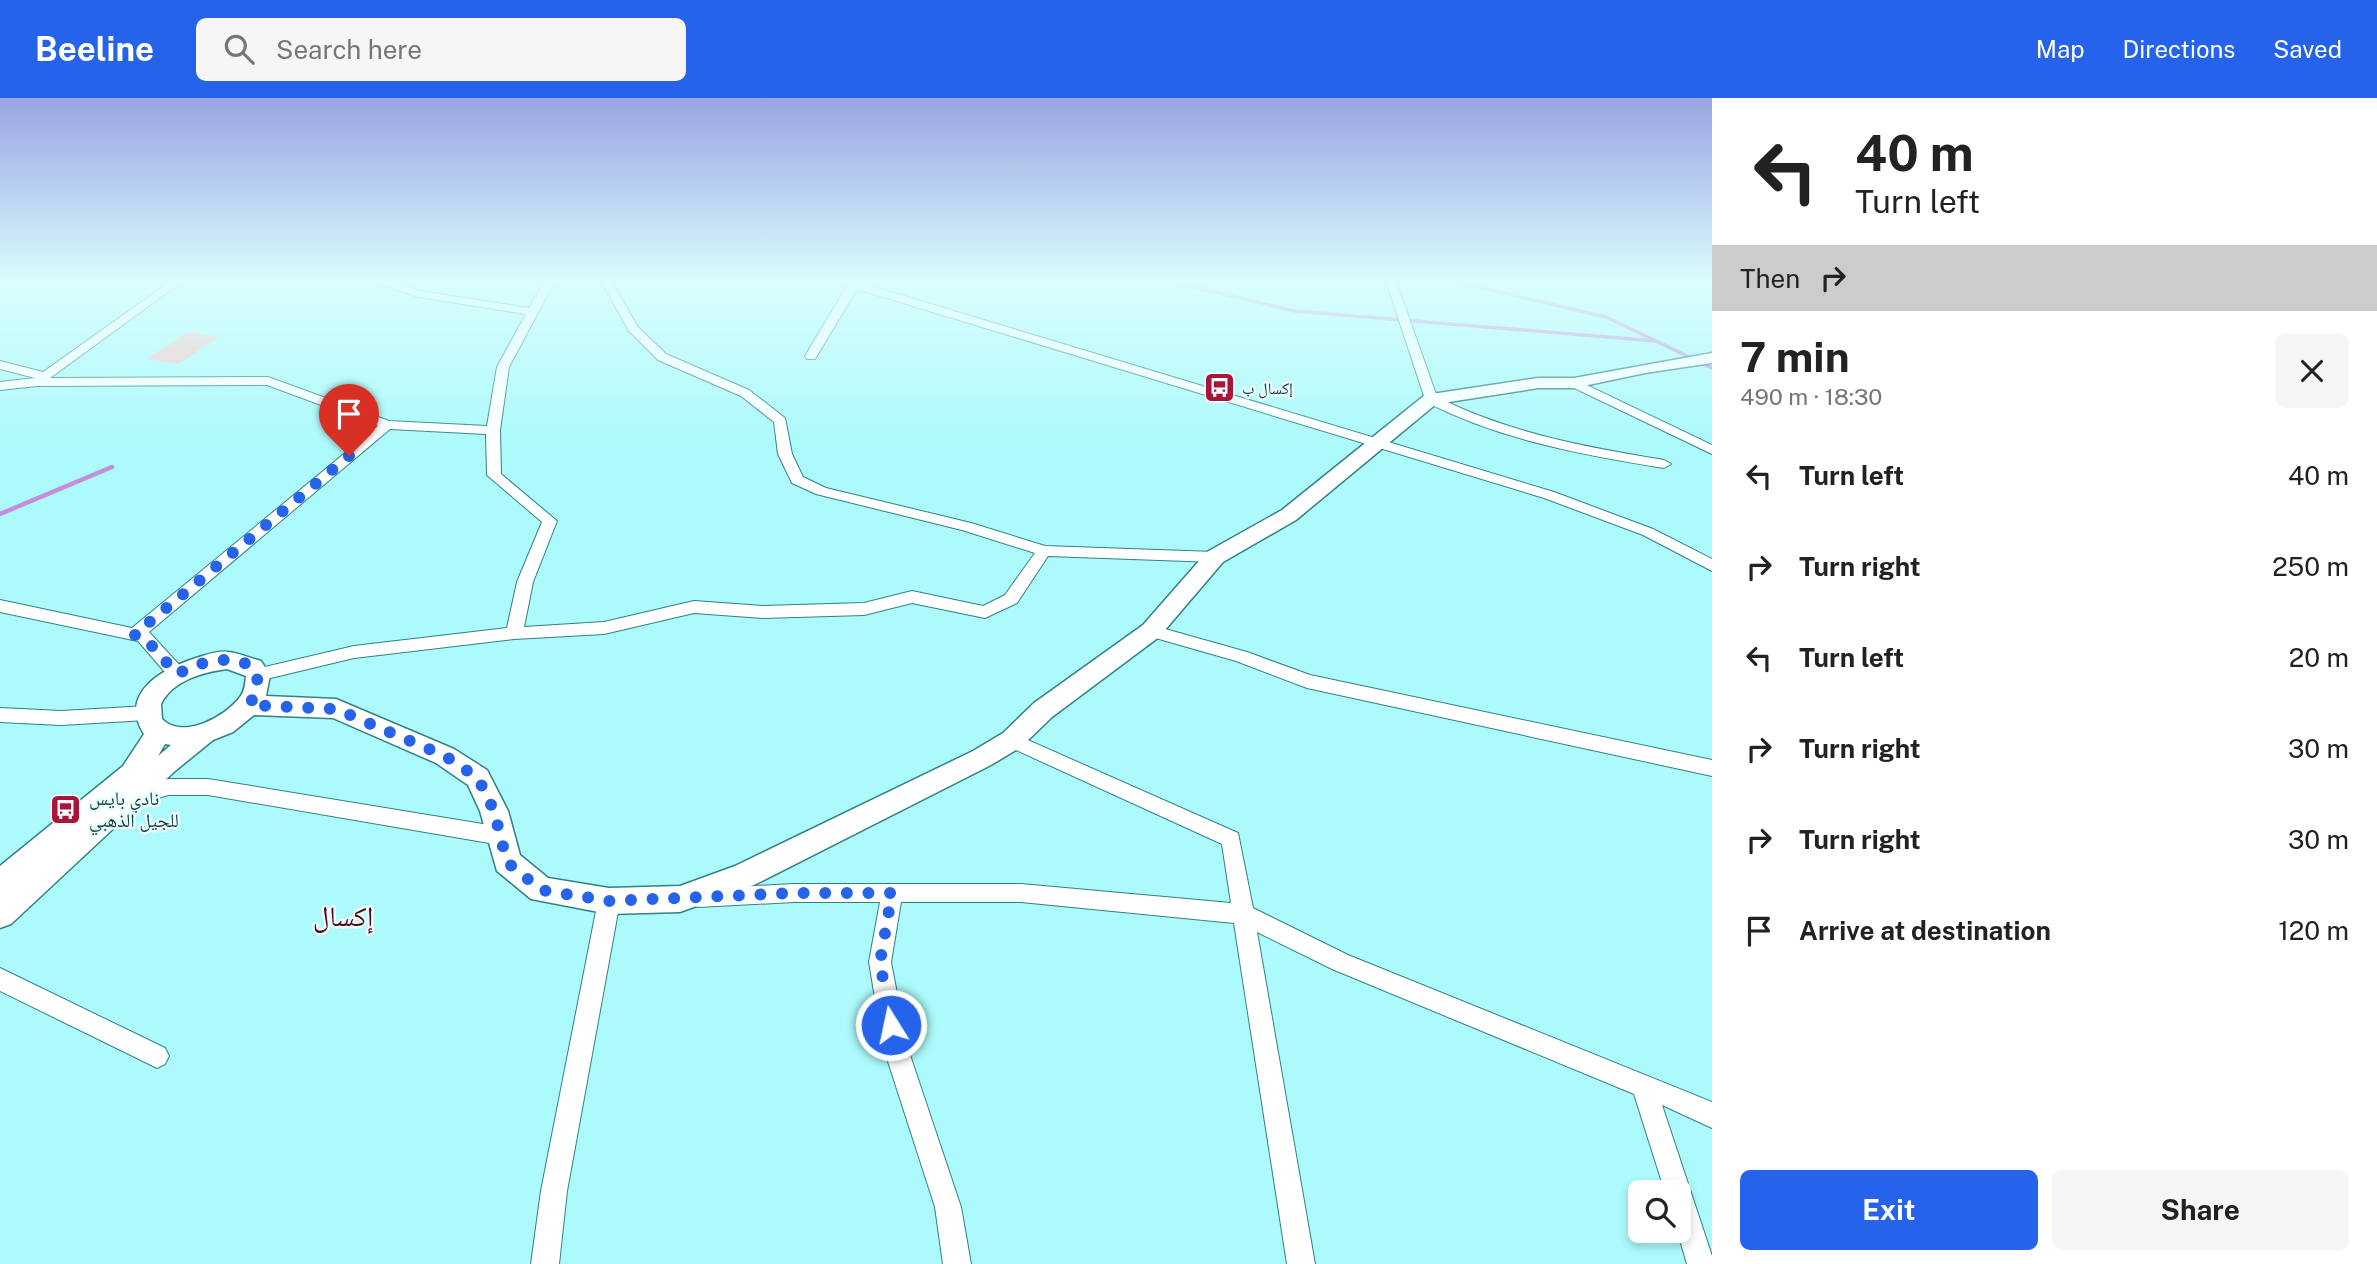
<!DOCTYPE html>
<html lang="en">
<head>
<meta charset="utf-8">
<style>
	body { margin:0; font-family:"Public Sans","Noto Naskh Arabic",sans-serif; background:#f6f6f6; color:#222; height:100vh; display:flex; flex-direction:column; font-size:26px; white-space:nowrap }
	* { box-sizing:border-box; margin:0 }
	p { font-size:23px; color:#767676 }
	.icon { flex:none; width:38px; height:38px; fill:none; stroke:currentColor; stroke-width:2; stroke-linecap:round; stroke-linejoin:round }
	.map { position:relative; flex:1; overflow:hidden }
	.side { display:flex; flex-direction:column; background:#fff; width:665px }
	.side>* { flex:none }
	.top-card { background:#fff; color:#222; overflow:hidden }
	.controls { position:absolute; left:1628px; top:1082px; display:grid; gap:14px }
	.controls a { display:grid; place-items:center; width:63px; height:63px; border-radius:10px; background:#fff; box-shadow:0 4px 10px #0003; font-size:35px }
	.pin { position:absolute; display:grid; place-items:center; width:60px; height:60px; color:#fff; margin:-72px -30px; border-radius:50% 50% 50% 0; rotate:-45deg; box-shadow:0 0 7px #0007 }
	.pin .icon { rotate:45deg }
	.me { position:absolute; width:77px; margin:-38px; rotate:350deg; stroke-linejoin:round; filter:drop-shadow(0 0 5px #0008) }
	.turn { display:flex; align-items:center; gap:24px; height:147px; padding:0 28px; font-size:32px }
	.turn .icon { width:91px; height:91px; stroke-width:2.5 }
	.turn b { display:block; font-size:49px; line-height:60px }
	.then { display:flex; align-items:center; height:66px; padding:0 28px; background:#0003; gap:14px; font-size:26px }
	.round { display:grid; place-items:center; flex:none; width:74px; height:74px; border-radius:10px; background:#f6f6f6 }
	.summary { display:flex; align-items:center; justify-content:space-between; height:119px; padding:0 28px }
	h1 { font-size:42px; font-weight:700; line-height:52px }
	.cta { display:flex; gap:14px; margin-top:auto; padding:14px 28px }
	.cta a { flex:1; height:80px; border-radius:10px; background:#2563eb; color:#fff; font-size:28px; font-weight:700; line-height:80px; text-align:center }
	.cta a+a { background:#f6f6f6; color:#222 }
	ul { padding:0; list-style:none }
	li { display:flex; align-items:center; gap:21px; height:91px; padding:0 28px }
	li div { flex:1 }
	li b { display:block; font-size:26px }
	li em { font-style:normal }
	header { display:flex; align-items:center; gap:42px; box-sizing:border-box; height:98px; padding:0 35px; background:#2563eb; color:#fff }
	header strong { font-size:33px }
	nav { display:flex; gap:38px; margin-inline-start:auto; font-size:24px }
	.search { width:490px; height:63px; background:#f6f6f6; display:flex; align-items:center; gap:18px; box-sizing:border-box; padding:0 24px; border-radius:10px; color:#767676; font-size:26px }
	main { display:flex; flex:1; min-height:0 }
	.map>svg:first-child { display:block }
</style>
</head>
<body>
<header>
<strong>Beeline</strong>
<div class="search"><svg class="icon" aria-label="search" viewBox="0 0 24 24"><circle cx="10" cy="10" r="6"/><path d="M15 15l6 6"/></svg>Search here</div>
<nav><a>Map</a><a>Directions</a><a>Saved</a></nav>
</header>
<main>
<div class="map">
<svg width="1712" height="1166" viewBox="0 0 1712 1166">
	<rect width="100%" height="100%" fill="#acfafb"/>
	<!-- green -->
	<polygon fill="#f9c5c6" points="188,234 219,239 179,266 147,261"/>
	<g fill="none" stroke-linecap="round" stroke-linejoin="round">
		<!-- stream-far1 -->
		<g stroke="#c58dda" stroke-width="3.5">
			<polyline points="1168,183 1295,213 1656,243"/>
			<polyline points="1453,183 1606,219 1712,270"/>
		</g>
		<!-- stream -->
		<polyline stroke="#c58dda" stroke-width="4.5" points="0,416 112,369"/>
		<defs>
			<g id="street">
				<polygon points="171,183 183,183 50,280 268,279 389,323 487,328 497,269 526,216 419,199 370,183 387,183 420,193 529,210 545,183 555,183 509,269 500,332 501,376 557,423 533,484 524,529 604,524 694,503 763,508 864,505 912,493 983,508 1005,497 1035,455 962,432 816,396 792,385 778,356 774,324 741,298 658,262 629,233 601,183 611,183 638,229 666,256 749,292 785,320 792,356 803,379 826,390 971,425 1045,448 1215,454 1223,459 1215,464 1048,458 1017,505 985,520 912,505 864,517 763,520 694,515 604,536 514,541 354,560 258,583 252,582 249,577 252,572 354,548 507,530 517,484 542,424 487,377 486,336 390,331 149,534 183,571 186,576 183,581 171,581 138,543 0,514 0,502 132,530 378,328 267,287 37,288 0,292 0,284 35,280 0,271 0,263 43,274"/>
				<polygon points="837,183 858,184 1554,394 1653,431 1712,461 1712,473 1643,437 1544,400 857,191 815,261 807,261 805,258 847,188"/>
				<path d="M1386 183H1396L1437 299C1508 335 1586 349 1664 362L1671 366 1664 370C1582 357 1501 342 1426 304Z"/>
				<polygon points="1574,281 1712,347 1712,356 1570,288 1568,285"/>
				<polygon points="1151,527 1247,554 1310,577 1712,662 1712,678 1307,590 1236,563 1145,537 1143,533 1145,529"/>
				<polygon points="147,608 153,610 156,615 153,620 147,622 61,627 0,624 0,610 61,613"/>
				<polygon points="1012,635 1238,735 1253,810 1348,857 1712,1004 1712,1030 1662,1007 1712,1158 1712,1166 1687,1166 1677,1132 1678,1094 1665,1094 1634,996 1332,871 1257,834 1315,1166 1287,1166 1234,825 1021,804 901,804 891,864 907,948 961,1109 971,1166 943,1166 935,1109 883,948 869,864 880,804 794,804 698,809 691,807 687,800 691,793 698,791 794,786 1021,786 1231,805 1222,746 1005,647 1003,642 1005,637"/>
				<polygon points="168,681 208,681 501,729 508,732 511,738 508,744 501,747 208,697 168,697 132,708 125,706 122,700 125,694"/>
				<polygon points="609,794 616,796 620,803 567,1093 559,1166 531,1166 541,1093 598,803 602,796"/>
				<polygon points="0,870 165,950 169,958 165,966 157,970 149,966 0,893"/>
			</g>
			<path id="secondary" d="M1712 255V265L1645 275 1574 290H1538L1436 306 1296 422 1223 464 1159 539 1052 619 1021 649 991 667 754 787 680 814 609 816 531 801 497 773 480 713 468 687 436 665 333 620 254 617 233 634 213 642 175 673 11 826 0 830V768L123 668 144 636C118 595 162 571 196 560 206 557 218 552 228 554 239 555 250 560 261 563L270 577 266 598 336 601 454 651 487 672 508 713 520 757 548 780 609 790 680 788 735 768 973 653 1003 635 1034 605 1143 527 1207 454 1282 412 1425 297 1538 280H1574ZM227 571 246 578C245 586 245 593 240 599 225 619 183 642 162 621L161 606C172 583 203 574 227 571ZM165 646 171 647 158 658Z"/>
		</defs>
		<!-- street casing -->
		<use href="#street" stroke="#328183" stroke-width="2"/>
		<!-- secondary casing -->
		<use href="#secondary" stroke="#328183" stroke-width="3"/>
		<!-- street -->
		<use href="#street" fill="#fff" fill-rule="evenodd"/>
		<!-- secondary -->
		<use href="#secondary" fill="#fff" fill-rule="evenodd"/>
	</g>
	<!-- sky -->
	<linearGradient id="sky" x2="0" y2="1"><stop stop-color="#9aa4e2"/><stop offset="0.53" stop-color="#dafdfd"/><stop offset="1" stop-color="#dafdfd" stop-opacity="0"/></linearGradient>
	<rect width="1712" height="346" fill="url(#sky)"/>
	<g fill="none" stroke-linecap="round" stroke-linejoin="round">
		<!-- route -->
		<path stroke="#2563eb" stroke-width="12" stroke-dasharray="0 21.6" d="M349 358 134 537 143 538 177 576C188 571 198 566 209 564 244 556 272 571 249 607L336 611 445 658 478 680 494 713 507 764 541 792 609 803 794 795H892L880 864 891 927"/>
	</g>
	<!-- icons -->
	<defs>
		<symbol id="bus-square" viewBox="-11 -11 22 22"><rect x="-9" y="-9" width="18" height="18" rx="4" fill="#aa1436" stroke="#e9fbfb"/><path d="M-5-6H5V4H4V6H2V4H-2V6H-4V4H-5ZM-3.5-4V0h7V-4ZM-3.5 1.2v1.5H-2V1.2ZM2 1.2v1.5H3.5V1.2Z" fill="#fff"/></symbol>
	</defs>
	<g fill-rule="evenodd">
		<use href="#bus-square" x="1202" y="272" width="35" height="35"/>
		<use href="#bus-square" x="48" y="694" width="35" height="35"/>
	</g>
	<g text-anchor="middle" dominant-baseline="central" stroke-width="5" stroke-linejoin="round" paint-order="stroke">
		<!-- far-poi labels -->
		<g font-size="16" fill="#134040" stroke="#e9fbfb" text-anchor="start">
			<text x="1242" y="290">إكسال ب</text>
		</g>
		<!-- poi labels -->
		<g font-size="19" fill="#134040" stroke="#e9fbfb" text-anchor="start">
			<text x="89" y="700">نادي بايس<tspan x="89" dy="22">للجيل الذهبي</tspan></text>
		</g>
		<!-- near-quarter labels -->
		<g font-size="28" fill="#510b18" stroke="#e9fbfb">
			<text x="343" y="817">إكسال</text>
		</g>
	</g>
</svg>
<div class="controls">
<a><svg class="icon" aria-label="search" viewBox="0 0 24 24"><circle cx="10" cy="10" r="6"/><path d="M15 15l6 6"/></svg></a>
</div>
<div class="pin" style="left:349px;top:358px;background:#d93025"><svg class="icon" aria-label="arrive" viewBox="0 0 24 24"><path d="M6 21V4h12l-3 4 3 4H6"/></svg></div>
<svg class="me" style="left:891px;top:927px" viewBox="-20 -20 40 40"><circle r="17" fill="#2563eb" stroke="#fff" stroke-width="3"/><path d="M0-11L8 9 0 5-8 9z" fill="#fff"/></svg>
</div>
<section class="side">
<div class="top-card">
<div class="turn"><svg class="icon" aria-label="left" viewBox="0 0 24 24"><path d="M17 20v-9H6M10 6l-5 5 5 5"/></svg><div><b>40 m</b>Turn left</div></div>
<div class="then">Then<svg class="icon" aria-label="right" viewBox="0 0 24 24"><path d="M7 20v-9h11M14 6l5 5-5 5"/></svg></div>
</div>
<div class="summary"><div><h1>7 min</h1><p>490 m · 18:30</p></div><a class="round"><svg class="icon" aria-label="close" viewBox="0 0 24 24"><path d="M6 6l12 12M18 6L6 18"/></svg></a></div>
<ul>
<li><svg class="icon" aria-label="left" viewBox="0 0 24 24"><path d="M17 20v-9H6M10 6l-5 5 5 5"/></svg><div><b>Turn left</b></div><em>40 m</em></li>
<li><svg class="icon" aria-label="right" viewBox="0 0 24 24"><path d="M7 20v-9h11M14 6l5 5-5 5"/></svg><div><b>Turn right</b></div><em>250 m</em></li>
<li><svg class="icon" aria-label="left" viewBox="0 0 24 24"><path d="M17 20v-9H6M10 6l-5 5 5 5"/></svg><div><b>Turn left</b></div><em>20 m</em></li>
<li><svg class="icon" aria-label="right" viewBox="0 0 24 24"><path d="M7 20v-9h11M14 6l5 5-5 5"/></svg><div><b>Turn right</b></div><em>30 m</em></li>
<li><svg class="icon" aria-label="right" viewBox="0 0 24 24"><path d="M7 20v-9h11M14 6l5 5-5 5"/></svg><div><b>Turn right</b></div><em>30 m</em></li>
<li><svg class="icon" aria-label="arrive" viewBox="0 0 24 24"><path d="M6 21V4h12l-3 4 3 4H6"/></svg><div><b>Arrive at destination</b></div><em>120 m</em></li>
</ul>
<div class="cta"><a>Exit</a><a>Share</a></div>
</section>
</main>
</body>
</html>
